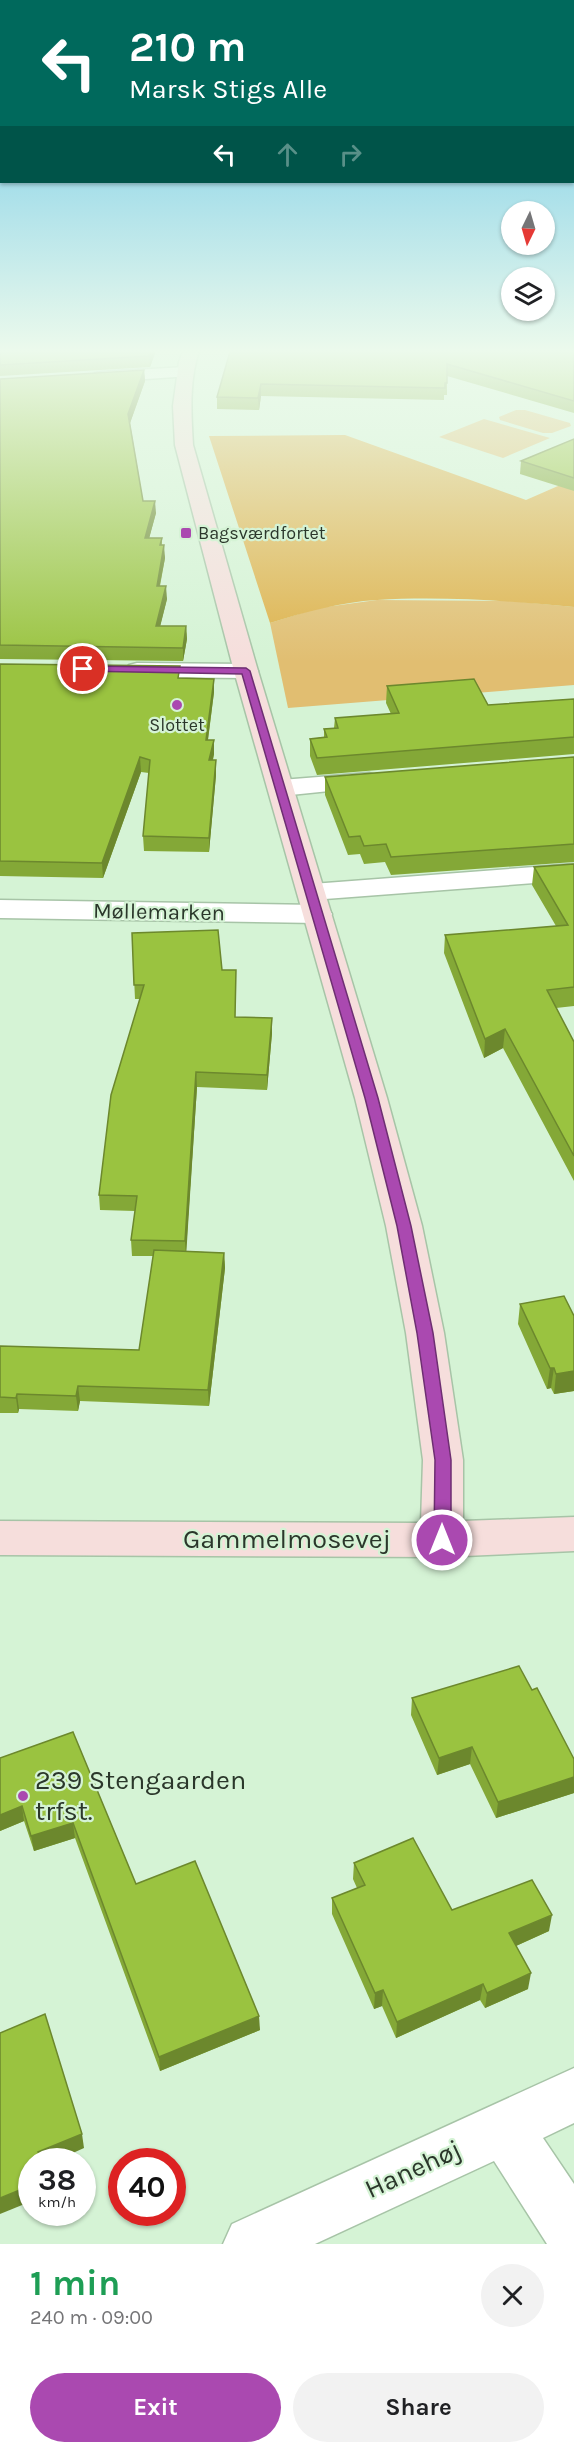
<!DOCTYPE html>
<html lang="en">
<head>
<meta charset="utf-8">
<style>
	body { margin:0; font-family:Karla,sans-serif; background:#f2f2f2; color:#202124; height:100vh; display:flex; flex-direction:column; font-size:22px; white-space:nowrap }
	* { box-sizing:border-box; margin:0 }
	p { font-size:20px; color:#757577 }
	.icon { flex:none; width:33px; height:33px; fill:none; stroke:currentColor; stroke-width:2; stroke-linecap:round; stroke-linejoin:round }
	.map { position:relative; height:2244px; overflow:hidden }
	.panel { display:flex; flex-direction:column; background:#fff; flex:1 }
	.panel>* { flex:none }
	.banner { position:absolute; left:0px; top:0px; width:574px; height:183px; box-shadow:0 2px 4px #0004; background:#00695c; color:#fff; overflow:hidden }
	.needle { width:39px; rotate:185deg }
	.buttons { position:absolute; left:501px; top:201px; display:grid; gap:12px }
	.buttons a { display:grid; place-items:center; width:54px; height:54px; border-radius:50%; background:#fff; box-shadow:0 2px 4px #0004; font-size:30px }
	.speed { position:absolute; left:18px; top:2148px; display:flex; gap:12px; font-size:30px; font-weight:700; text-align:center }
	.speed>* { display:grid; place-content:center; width:78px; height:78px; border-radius:50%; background:#fff; box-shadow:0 2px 4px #0004; line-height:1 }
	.speed small { font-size:15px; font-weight:400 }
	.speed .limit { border:9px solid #d22; background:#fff; color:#111 }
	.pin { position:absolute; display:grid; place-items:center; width:51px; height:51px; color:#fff; margin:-26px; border:3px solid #fff; border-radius:50%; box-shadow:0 2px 6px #0007 }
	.me { position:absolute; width:66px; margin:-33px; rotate:0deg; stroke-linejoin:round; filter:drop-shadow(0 0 4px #0008) }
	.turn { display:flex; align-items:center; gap:21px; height:126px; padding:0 30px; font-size:27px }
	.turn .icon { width:78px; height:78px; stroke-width:2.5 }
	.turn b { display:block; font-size:42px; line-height:51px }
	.lanes { display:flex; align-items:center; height:57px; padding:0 30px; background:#0003; justify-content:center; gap:30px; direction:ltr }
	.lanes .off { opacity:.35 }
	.round { display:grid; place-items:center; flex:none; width:63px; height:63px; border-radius:32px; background:#f2f2f2 }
	.headline { display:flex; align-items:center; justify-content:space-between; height:102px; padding:0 30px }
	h1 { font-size:36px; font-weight:700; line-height:45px; color:#1e9e55 }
	.cta { display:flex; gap:12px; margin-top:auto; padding:12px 30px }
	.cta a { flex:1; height:69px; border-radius:36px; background:#aa49b0; color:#fff; font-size:24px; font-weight:700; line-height:69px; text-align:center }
	.cta a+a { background:#f2f2f2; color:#202124 }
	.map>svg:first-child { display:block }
</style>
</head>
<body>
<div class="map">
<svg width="574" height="2244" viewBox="0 0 574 2244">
	<rect width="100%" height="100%" fill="#d5f3d5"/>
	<!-- green -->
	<g fill="#e1be71">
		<polygon points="516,410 525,410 570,423 571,426 552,433 543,433 500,420 499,417"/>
		<polygon points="484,419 550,438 503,458 439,437"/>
		<polygon points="377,600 511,601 574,607 574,685 288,708 270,623 318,608"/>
	</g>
	<!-- forest -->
	<path fill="#deb14a" d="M345 435 526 500 574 479V607C509 601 442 596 377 600 341 602 305 612 270 623L209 436Z"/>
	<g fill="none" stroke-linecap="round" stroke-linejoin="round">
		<defs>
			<g id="street">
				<polygon points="185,367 191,368 193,372 191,376 101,382 95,381 93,377 95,373 101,372"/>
				<polygon points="137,663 246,664 254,666 258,671 254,676 246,678 137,677 129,675 125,670 129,665"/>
				<polygon points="369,773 378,776 382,781 378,786 281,796 272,793 268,788 272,783 281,780"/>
				<polygon points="574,864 574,880 312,900 302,898 298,892 302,886 312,884"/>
				<polygon points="0,900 318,905 328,908 332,914 328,920 318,923 0,918"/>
				<polygon points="574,2068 574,2123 543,2138 574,2184 574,2244 547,2244 494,2161 315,2244 223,2244 232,2224"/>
			</g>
			<path id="secondary" d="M184 348H200C189 379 191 412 193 445L258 671 387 1098 422 1226 444 1333 463 1460V1521L574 1517V1551L442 1557 0 1555V1521L421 1523 423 1460 406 1333 386 1226 355 1098 234 671 175 445 173 406 179 362Z"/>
		</defs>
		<!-- street casing -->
		<use href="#street" stroke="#a7c4a7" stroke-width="3"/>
		<!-- secondary casing -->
		<use href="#secondary" stroke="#a7c4a7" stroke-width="3"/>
		<!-- street -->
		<use href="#street" fill="#fff" fill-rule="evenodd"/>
		<!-- secondary -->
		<use href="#secondary" fill="#f6dedc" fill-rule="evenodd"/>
	</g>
	<!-- wall -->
	<g fill="#84a837">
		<polygon points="0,348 157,348 150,367 0,376"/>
		<polygon points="231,348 574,348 574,413 447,376 447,395 444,395 444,400 261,396 259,410 217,409 217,397"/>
		<polygon points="144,370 145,381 130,423 143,501 156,513 149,538 162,538 162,545 165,558 160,586 167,599 160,626 186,626 187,639 183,661 0,659 0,379"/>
		<polygon points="574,439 574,491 520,474 521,461"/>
		<polygon points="0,664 180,678 214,692 208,740 214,740 214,754 213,760 216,760 216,775 209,852 144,851 143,836 149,773 141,772 103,878 0,876"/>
		<polygon points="387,686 488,705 574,699 574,754 317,775 310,756 310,739 324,737 324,729 334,728 335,718 391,714 386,703"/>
		<polygon points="574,757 574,862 391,875 385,862 364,864 360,854 348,855 325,795 325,777"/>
		<polygon points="574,864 574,1006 556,1008 574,1042 574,1181 503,1048 484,1058 444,953 445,935 556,926 532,885 534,867"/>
		<polygon points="132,933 222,970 236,970 235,1017 272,1033 267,1090 197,1087 186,1251 224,1253 225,1268 209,1406 80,1401 78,1411 19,1409 18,1413 0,1413 0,1346 139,1350 154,1256 132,1256 131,1240 135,1211 100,1210 99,1195 140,999 135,999"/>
		<polygon points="520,1304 574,1316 574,1391 554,1394 551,1388 547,1389 518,1324"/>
		<polygon points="532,1690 574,1759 574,1793 496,1818 470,1764 437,1775 411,1715 412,1698"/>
		<polygon points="73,1732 136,1884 260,2030 160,2071 75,1838 34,1851 24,1821 0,1831 0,1758"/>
		<polygon points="354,1863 452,1910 549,1931 516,1946 528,1989 485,2008 480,2000 396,2038 382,2006 374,2009 332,1914 332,1898 357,1888 353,1879"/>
	</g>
	<!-- shaded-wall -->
	<g fill="#6c882d">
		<polygon points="152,348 157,348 150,367 149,356"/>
		<polygon points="144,370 145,381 129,426 128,414"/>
		<polygon points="261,384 261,396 259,410 258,398"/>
		<polygon points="155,501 156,513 146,550 145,538"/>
		<polygon points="164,545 165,558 157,599 157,586"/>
		<polygon points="166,586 167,599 157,639 156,626"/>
		<polygon points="186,626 187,639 183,661 183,648"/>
		<polygon points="214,679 214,692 206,754 206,740"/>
		<polygon points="214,740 214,754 209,775 209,760"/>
		<polygon points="140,757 141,772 103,878 102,863"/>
		<polygon points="216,760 216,775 209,852 209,838"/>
		<polygon points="272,1018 272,1033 267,1090 267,1075"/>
		<polygon points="505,1029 503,1048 484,1058 485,1039"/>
		<polygon points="196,1072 197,1087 186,1257 185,1241"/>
		<polygon points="224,1253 225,1268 209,1406 208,1390"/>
		<polygon points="550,1368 554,1368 551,1388 547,1389"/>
		<polygon points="574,1371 574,1391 554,1394 556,1374"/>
		<polygon points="78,1386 80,1401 78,1411 76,1396"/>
		<polygon points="17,1394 19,1409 18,1413 16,1398"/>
		<polygon points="472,1747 470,1764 437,1775 439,1758"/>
		<polygon points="574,1777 574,1793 496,1818 498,1802"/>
		<polygon points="22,1806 24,1821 0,1831 0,1815"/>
		<polygon points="73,1823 75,1838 34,1851 31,1836"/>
		<polygon points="552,1915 549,1931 507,1950 509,1933"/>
		<polygon points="531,1973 528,1989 485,2008 487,1993"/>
		<polygon points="483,1984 480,2000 396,2038 397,2022"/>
		<polygon points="383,1990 382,2006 374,2009 375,1993"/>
		<polygon points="259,2016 260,2030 160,2071 159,2057"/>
		<polygon points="82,2134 84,2148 53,2162 40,2162 38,2152"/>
		<polygon points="32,2185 32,2201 0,2214 0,2198"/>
	</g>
	<!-- building -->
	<g fill="#9ac340" stroke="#6c882d" stroke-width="1.5">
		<polygon points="0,348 152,348 149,356 0,365"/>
		<polygon points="231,348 574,348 574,401 447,364 447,383 445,383 445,388 261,384 258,398 217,397"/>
		<polygon points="144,370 128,414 143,501 155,501 145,538 162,538 160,545 164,545 157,586 166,586 156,626 186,626 183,648 0,645 0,379"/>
		<polygon points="574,439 574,478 521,461"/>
		<polygon points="0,664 180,666 178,678 214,679 206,740 214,740 209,760 216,760 209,838 143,836 150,760 140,757 102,863 0,861"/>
		<polygon points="474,679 488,705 574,699 574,737 317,758 310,739 327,737 324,729 338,728 335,718 399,713 387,686"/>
		<polygon points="574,757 574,844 391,857 386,844 364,846 360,836 349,837 325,777"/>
		<polygon points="574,864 574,987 547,990 574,1042 574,1156 505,1029 485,1039 445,935 568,925 534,867"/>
		<polygon points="218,930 222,970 236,970 235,1017 272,1018 267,1075 196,1072 185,1241 131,1240 137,1196 99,1195 111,1095 144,985 134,985 132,933"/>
		<polygon points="154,1250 224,1253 208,1390 78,1386 76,1396 17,1394 16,1398 0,1397 0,1346 139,1350"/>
		<polygon points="564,1296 574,1316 574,1371 556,1374 554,1368 550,1368 520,1304"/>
		<polygon points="519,1666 532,1690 537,1688 574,1759 574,1777 498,1802 472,1747 439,1758 412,1698"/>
		<polygon points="73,1732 136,1884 195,1861 259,2016 159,2057 73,1823 31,1836 22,1806 0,1815 0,1758"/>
		<polygon points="413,1838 452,1910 532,1880 552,1915 509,1933 531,1973 487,1993 483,1984 397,2022 383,1990 375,1993 332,1898 365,1885 354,1863"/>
		<polygon points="45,2014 82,2134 38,2152 42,2162 32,2162 32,2185 0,2198 0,2033"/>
	</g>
	<!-- sky -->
	<linearGradient id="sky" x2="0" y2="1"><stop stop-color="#5bc1e7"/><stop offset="0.53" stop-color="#ecfaec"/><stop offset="1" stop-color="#ecfaec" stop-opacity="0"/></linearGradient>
	<rect width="574" height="662" fill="url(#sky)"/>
	<!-- route -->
	<polygon fill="#aa49b0" stroke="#6e2f72" stroke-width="1.5" points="83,666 246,668 250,671 378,1098 411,1226 433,1333 451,1460 451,1540 448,1545 442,1547 436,1545 434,1540 435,1460 417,1333 397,1226 365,1098 242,674 80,671 80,667"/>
	<!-- markers -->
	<g fill="#aa49b0" stroke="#d5f3d5" stroke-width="2">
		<rect x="180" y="527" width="12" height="12" rx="3"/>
		<circle cx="177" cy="705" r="6"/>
		<circle cx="23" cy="1796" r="6"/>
	</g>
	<g text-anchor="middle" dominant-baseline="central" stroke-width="4.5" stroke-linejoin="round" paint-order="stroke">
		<!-- far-poi labels -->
		<g font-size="18" fill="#2b372b" stroke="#d5f3d5" text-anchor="start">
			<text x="198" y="533">Bagsværdfortet</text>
			<text x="177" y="725" text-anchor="middle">Slottet</text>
		</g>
		<!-- street labels -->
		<g font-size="22" fill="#2b372b" stroke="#d5f3d5">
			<text transform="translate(159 912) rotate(1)">Møllemarken</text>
		</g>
		<!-- near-street labels -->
		<g font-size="27" fill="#2b372b" stroke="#d5f3d5">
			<text x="287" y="1539">Gammelmosevej</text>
			<text transform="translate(413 2169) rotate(-25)">Hanehøj</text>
		</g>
		<!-- near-poi labels -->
		<g font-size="27" fill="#2b372b" stroke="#d5f3d5" text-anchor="start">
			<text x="35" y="1780">239 Stengaarden<tspan x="35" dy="31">trfst.</tspan></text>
		</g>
	</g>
</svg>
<div class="buttons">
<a><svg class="needle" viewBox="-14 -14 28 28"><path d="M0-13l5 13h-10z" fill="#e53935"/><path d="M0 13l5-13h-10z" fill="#757577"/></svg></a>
<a><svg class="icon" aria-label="layers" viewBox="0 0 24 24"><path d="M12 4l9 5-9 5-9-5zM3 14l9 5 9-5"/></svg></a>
</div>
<div class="speed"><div>38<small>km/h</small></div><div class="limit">40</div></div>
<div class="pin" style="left:83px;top:669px;background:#d93025"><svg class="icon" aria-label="arrive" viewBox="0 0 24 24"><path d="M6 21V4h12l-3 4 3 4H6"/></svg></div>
<svg class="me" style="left:442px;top:1540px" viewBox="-20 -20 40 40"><circle r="17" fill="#aa49b0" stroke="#fff" stroke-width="3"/><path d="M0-11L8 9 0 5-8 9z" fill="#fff"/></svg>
<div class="banner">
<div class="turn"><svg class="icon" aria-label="left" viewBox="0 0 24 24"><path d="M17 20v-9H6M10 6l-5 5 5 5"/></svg><div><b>210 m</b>Marsk Stigs Alle</div></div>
<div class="lanes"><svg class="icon" aria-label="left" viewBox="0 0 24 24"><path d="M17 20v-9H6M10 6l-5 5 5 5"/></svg><svg class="icon off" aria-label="ahead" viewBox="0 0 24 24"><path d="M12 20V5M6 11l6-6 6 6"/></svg><svg class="icon off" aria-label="right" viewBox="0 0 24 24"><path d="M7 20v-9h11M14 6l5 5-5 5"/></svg></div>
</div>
</div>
<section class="panel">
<div class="headline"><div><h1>1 min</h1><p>240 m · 09:00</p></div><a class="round"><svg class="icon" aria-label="close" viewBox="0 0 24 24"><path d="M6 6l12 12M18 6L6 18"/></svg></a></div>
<div class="cta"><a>Exit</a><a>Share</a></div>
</section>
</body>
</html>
